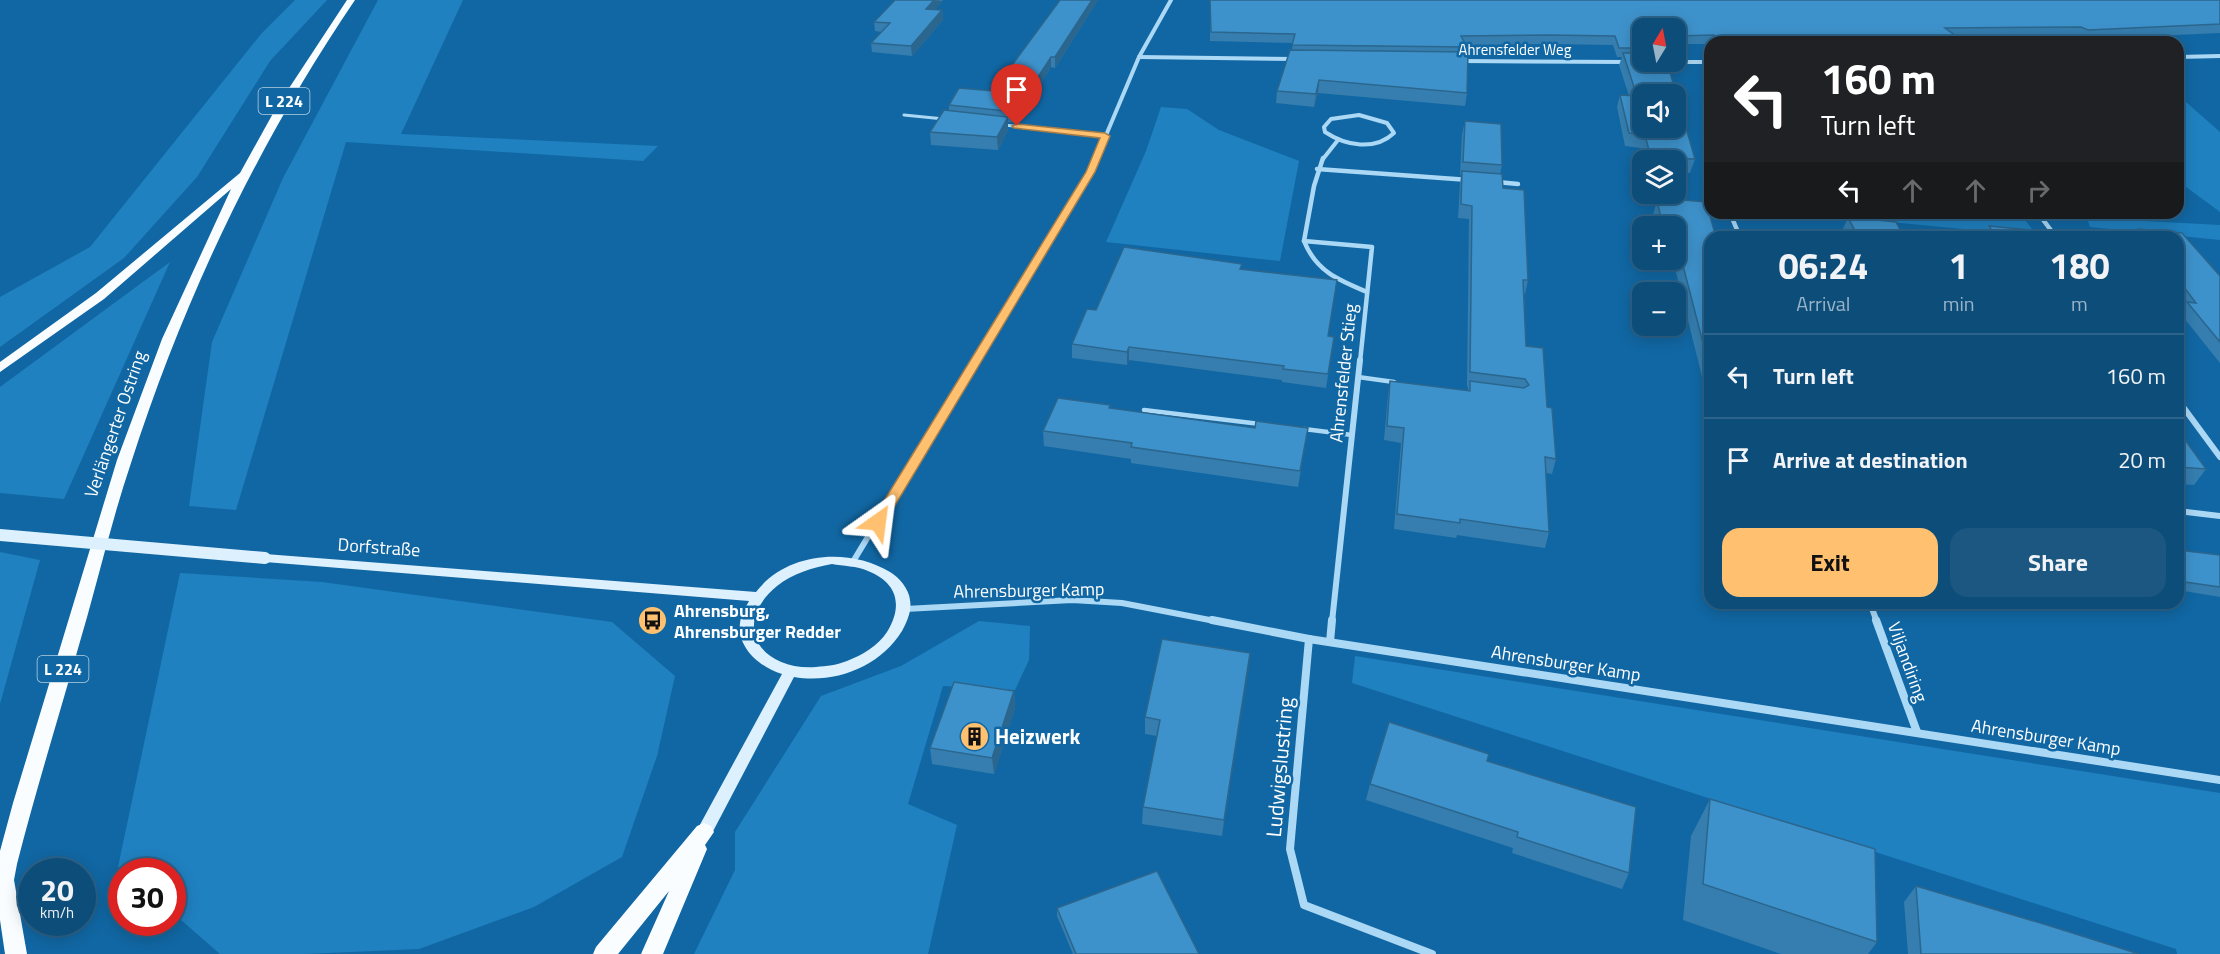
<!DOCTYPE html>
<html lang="en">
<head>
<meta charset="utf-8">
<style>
	body { margin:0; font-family:"Titillium Web",sans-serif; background:#1b5781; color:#f1f3f6; height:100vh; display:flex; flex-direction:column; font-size:22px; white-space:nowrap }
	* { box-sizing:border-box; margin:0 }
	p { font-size:20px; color:#9ab4c7 }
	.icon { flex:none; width:33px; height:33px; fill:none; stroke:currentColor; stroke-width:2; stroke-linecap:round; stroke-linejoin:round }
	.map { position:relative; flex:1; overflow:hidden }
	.side { position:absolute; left:1704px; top:231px; width:480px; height:378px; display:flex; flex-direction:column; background:#0d4d7a; border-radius:18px; box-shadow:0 3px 15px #0003,0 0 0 2px #2d648b }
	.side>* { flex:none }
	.hud { position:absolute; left:1704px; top:36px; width:480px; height:183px; border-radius:18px; box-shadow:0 3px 15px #0003,0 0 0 2px #2d648b; background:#202124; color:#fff; overflow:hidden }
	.needle { width:39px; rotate:10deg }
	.buttons { position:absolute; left:1632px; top:18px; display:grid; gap:12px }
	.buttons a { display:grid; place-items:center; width:54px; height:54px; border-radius:12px; background:#0d4d7a; box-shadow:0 3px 15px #0003,0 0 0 2px #2d648b; font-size:30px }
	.speed { position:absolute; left:18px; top:858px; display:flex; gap:12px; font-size:30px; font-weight:700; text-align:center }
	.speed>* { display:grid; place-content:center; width:78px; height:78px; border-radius:50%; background:#0d4d7a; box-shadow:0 3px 15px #0003,0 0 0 2px #2d648b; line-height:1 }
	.speed small { font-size:15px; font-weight:400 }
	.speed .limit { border:9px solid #d22; background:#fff; color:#111 }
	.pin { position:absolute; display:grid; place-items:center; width:51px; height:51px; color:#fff; margin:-62px -26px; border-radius:50% 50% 50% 0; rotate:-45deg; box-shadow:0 0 6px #0007 }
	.pin .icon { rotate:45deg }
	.me { position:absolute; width:66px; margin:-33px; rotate:31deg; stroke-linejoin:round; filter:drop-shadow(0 0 4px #0008) }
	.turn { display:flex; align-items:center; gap:21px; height:126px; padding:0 18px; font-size:27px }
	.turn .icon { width:78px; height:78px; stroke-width:2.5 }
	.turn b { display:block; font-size:42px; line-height:51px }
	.lanes { display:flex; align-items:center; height:57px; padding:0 18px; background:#0003; justify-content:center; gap:30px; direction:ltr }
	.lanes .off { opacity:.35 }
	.eta { display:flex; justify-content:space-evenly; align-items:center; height:102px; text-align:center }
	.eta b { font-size:36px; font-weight:700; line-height:42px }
	.cta { display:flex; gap:12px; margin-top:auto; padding:12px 18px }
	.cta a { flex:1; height:69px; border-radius:18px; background:#ffc070; color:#111; font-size:24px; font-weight:700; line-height:69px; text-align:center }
	.cta a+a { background:#1b5781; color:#f1f3f6 }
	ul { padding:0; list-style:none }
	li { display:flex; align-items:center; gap:18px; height:84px; padding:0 18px; border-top:2px solid #2d648b }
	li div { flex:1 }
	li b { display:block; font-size:22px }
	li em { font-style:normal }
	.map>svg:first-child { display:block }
</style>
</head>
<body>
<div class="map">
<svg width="2220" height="954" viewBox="0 0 2220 954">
	<rect width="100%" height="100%" fill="#1167a3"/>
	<!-- green -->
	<g fill="#2081c0">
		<polygon points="295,0 327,0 270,61 197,177 124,258 0,347 0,297 90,247 261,34"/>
		<polygon points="378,0 463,0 401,134 658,146 643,161 346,142 236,510 189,506 212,342 283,178"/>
		<polygon points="2178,95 2220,132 2220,212 2178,181"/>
		<polygon points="1161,107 1187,109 1219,130 1299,161 1280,261 1106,242 1146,151"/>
		<polygon points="1886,213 2020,213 2037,236 1890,222"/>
		<polygon points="2087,218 2220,225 2220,240 2090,227"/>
		<polygon points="170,262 64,499 0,493 0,387"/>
		<polygon points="0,552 40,560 0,704"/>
		<polygon points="180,573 322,582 612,622 675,676 657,756 622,857 534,907 419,949 305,954 220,954 173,913 172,872 124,871 118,867"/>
		<polygon points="979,621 1030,626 1029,660 1015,690 943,686 908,804 957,825 928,954 694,954 735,870 735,832 821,696 901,666"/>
		<polygon points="1355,656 2220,793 2220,954 2177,954 2176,949 1352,683"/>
	</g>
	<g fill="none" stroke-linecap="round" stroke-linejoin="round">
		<!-- lane-far1 -->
		<g stroke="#abd8f5" stroke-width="3">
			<polyline points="904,115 944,119"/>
			<polyline points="1004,125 1105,136"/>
		</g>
		<!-- lane -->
		<g stroke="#abd8f5" stroke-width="4.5">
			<polyline points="1358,377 1394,382"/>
			<polyline points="1144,410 1260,424"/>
			<polyline points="1304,429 1352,435"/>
		</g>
		<!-- street-far3 -->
		<g stroke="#abd8f5" stroke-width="4">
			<polyline points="1139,57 1295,59"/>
			<polyline points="2178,57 2220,56"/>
			<polyline points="1461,61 1628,62"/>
			<polyline points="1659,62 1710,62"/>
			<path d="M1359 115 1387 123 1394 133C1375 151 1346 146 1325 132L1324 127 1331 119Z"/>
			<polyline points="1710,136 1704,136 1710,155"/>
			<polyline points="1096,159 1139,57 1171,0"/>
			<polyline points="1323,159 1338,140"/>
		</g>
		<!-- street-far2 -->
		<g stroke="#abd8f5" stroke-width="4.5">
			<polyline points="1323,158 1314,186 1304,241 1372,247 1360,362"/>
			<polyline points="1317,169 1469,180"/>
			<polyline points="1497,182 1518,184"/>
			<polyline points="1730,213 1740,237"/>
			<polyline points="2038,213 2056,237"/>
			<path d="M1304 241C1316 271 1338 280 1367 292"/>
			<polyline points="974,362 1090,172 1096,158"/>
		</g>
		<!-- street-far1 -->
		<g stroke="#abd8f5" stroke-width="6">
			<polyline points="2178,400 2220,457"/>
			<polyline points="2178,511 2220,516"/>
			<polyline points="854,560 975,360"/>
			<polyline points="1870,603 1877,622"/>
			<polyline points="905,609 1072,600 1122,603 1220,622"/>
			<polyline points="1332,622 1360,360"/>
		</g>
		<!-- street -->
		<g stroke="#abd8f5" stroke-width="8">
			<polyline points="1212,620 1309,639 2220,780"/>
			<polyline points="1876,620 1917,732"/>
			<polyline points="1309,639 1290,849 1304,905 1432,954"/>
			<polyline points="1330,642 1332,620"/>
		</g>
		<!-- secondary -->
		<path fill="#dcf0fe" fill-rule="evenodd" d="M265 554 756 592C786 552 849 547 890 572 899 577 909 589 910 600 912 611 907 622 902 631 880 667 835 684 794 677L710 837 704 839 698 837 696 832 782 674C760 667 737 648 740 623 741 615 745 608 749 601L265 562 260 561 259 558 260 555ZM832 564C843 566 857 566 868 571 898 583 903 606 887 632 878 646 862 655 847 661 837 665 827 666 816 667 761 671 730 625 777 586 793 573 812 568 832 564Z"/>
		<!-- primary -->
		<g fill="#fafdff" fill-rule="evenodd">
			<path d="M347 0H355C258 143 184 298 131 463 110 525 96 589 77 652 57 723 35 793 17 864L14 880 27 954H5L0 920V851L13 803 117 460 162 339 231 189 104 299 0 372V362L96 293 240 173 276 108Z"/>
			<polygon points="704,823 711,826 714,832 705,845 707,849 663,954 641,954 669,891 618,954 593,954 596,947 697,826"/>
		</g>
		<!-- secondary-bridge -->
		<polyline stroke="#dcf0fe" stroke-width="12" points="0,535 265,558"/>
	</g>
	<!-- wall -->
	<g fill="#357eaf">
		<polygon points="895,0 943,0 934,10 942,10 943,20 912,56 872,52 871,43 882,32 875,31 874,22"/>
		<polygon points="1060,0 1098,0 1055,68 1051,67 1016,123 1008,122 1008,130 998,150 931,145 930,132 949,111 949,105 993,91"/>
		<polygon points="1210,0 2220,0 2220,33 2084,39 2077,36 1955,37 1953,42 1710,42 1710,44 1676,44 1676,28 1642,28 1642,62 1695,159 1690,173 1676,172 1676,160 1644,160 1641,148 1625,146 1617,107 1620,95 1629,96 1619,65 1622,57 1617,57 1613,45 1549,44 1466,45 1467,47 1466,52 1467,93 1465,106 1318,93 1314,107 1276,103 1277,91 1292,50 1293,43 1210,41"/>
		<polygon points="1465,121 1502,165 1500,174 1503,188 1528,280 1525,294 1524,294 1526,346 1547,407 1556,459 1552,474 1546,473 1549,532 1545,548 1457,535 1456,538 1394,529 1401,443 1384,440 1388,395 1390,381 1468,391 1468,387 1467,386 1469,219 1458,218 1460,184 1461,175 1460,175 1462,134"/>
		<polygon points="1661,198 1710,237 1710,409 1675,268 1664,267 1663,260 1676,260 1676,226 1655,226 1653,215 1657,201 1659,201"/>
		<polygon points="1848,217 1904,237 1845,237 1842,231"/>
		<polygon points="1989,226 2046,237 1984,237"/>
		<polygon points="2139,229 2182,233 2220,276 2220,363 2180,313 2184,307 2178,299 2178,237 2134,237"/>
		<polygon points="1241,269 1335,293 1328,336 1334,337 1326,388 1282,382 1282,380 1129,360 1127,365 1072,358 1072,344 1096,310"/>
		<polygon points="1110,408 1255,428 1308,428 1298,487 1131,463 1131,459 1044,446 1043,431"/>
		<polygon points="2178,430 2206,469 2194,485 2178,484"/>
		<polygon points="2178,550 2220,555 2220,597 2178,590"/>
		<polygon points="1250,653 1222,836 1142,824 1143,807 1157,736 1145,734 1145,717"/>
		<polygon points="1014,691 1015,708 994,774 932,764 930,748"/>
		<polygon points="1487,761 1629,873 1622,889 1512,853 1513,848 1366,800 1370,784"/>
		<polygon points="1710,799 1877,942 1868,954 1781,954 1683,920 1691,836"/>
		<polygon points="1916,886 2139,954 1908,954 1904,902"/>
		<polygon points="1057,908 1199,954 1073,954 1057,916"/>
	</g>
	<!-- shaded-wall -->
	<g fill="#2b668e">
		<polygon points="934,0 943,1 927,19 926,9"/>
		<polygon points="1092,0 1098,0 1055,68 1055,57"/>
		<polygon points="942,10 943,20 912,56 911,46"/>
		<polygon points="1051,57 1051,67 1016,123 1015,112"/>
		<polygon points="1319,80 1318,93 1314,107 1316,94"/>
		<polygon points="1008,117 1008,130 998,150 997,137"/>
		<polygon points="1129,347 1129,360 1127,365 1127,352"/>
		<polygon points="1250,653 1249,669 1222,836 1224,820"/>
		<polygon points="1014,691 1015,708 994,774 992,758"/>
	</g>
	<!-- building -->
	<g fill="#3e92cb" stroke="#2b668e" stroke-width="1.5" fill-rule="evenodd">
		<polygon points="895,0 934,0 926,9 942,10 911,46 871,43 890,23 874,22"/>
		<polygon points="1060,0 1092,0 1055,57 1051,57 1015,112 949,105 959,88 993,91"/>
		<polygon points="1210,0 2220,0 2220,24 2088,30 2081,27 1945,28 1956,36 1932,36 1941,42 1721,42 1714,35 1676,36 1676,28 1642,28 1642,48 1619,48 1615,36 1551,35 1461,36 1467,47 1292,45 1295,34 1211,32"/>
		<polygon points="1290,50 1468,52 1467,93 1319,80 1316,94 1277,91"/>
		<path d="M1623 53H1642V62H1667L1695 159 1651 158 1645 135 1629 133 1620 95 1637 96ZM1642 94H1676V128H1642Z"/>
		<polygon points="944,110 1008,117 997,137 930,132"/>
		<polygon points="1465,121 1501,124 1502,165 1463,162"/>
		<polygon points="1462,171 1502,174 1503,188 1524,190 1528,280 1523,280 1526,346 1543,348 1547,407 1552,408 1556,459 1545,457 1549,532 1460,519 1460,523 1397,514 1404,428 1387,426 1390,381 1470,391 1470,381 1524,388 1529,385 1525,379 1470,372 1472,206 1461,204"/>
		<polygon points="1661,198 1706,202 1716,237 1710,237 1710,370 1680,254 1676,254 1676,226 1663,226 1657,201 1662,202"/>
		<polygon points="1848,217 1896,222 1904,237 1858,237"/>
		<polygon points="1989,226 2042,231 2046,237 1996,237"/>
		<polygon points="2139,229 2182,233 2220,276 2220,342 2187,302 2196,303 2178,279 2178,237 2145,237"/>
		<polygon points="1124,247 1242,264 1240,269 1337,280 1328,336 1334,337 1328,374 1283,369 1284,366 1129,347 1127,352 1072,344 1087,309 1096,310"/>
		<polygon points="1058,398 1110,405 1109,408 1255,428 1256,421 1308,428 1300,471 1131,447 1132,443 1043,431"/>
		<polygon points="2178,430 2206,469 2178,467"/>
		<polygon points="2178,550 2220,555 2220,587 2178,581"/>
		<polygon points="1162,639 1250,653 1224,820 1143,807 1160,720 1145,717"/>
		<polygon points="954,682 1014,691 992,758 930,748"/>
		<polygon points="1389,722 1489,754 1487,761 1636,807 1629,873 1517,837 1518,832 1370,784"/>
		<polygon points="1710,799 1875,849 1877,942 1703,884"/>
		<polygon points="1157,871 1199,954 1076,954 1057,908"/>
		<polygon points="1916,886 2047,925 2139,954 1921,954"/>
	</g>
	<!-- route -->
	<polygon fill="#ffc070" stroke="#a67d49" stroke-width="1.5" points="1017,124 1105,133 1110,136 1095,172 885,522 883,525 873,525 871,522 1086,172 1100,138 1014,128 1012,126"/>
	<!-- icons -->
	<defs>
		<symbol id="bus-disc" viewBox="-11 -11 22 22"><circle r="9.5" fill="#ffc070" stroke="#1167a3"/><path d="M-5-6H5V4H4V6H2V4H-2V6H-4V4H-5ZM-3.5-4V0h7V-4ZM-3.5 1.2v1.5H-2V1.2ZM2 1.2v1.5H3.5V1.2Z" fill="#111"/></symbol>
		<symbol id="building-disc" viewBox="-11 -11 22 22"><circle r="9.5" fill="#ffc070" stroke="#1167a3"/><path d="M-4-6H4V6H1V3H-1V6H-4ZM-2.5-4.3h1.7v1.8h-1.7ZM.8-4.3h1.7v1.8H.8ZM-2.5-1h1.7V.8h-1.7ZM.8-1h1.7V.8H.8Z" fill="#111"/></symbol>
	</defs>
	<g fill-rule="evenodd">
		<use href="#bus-disc" x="636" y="604" width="33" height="33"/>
		<use href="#building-disc" x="958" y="720" width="33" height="33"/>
	</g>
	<g text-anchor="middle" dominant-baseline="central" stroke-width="5" stroke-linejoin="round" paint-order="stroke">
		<!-- far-street labels -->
		<g font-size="15" fill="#fff" stroke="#1167a3">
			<text x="1515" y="49">Ahrensfelder Weg</text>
		</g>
		<!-- shield labels -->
		<g fill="#1167a3" stroke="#b8d1e3" stroke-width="1.5">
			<rect x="258.5" y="88" width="51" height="26" rx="4.5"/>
			<rect x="37.5" y="656" width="51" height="26" rx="4.5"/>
		</g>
		<g font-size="16" font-weight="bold" fill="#fff">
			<text x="284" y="101">L 224</text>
			<text x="63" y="669">L 224</text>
		</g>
		<!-- street labels -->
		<g font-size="18" fill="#fff" stroke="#1167a3">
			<text transform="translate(1343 373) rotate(-84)">Ahrensfelder Stieg</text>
			<text transform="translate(115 424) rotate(-71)">Verlängerter Ostring</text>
			<text transform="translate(379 547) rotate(4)">Dorfstraße</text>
			<text transform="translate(1029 590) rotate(-1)">Ahrensburger Kamp</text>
			<text transform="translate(1908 662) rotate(70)">Viljandiring</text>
			<text transform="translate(1566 663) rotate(9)">Ahrensburger Kamp</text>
			<text transform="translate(2046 737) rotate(9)">Ahrensburger Kamp</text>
		</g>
		<!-- poi labels -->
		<g font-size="18" font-weight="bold" fill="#fff" stroke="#1167a3" text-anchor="start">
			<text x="674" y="610">Ahrensburg,<tspan x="674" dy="21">Ahrensburger Redder</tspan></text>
		</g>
		<!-- near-poi labels -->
		<g font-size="21" font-weight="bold" fill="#fff" stroke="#1167a3" text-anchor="start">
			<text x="995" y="736">Heizwerk</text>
		</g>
		<!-- near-street labels -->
		<g font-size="21" fill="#fff" stroke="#1167a3">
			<text transform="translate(1279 767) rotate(-85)">Ludwigslustring</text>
		</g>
	</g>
</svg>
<div class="buttons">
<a><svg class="needle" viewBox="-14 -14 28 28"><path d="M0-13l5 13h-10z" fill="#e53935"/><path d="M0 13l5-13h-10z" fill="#9ab4c7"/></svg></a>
<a><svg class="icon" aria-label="sound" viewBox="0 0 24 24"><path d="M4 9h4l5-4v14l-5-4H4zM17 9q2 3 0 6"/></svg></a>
<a><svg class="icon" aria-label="layers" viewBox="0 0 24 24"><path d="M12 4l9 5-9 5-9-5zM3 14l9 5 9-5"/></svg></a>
<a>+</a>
<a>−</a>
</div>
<div class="speed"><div>20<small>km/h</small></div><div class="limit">30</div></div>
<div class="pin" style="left:1017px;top:126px;background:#d93025"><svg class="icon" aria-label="arrive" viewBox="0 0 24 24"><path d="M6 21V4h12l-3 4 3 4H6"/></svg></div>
<svg class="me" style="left:878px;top:522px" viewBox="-20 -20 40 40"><path d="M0-17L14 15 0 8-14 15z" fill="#ffc070" stroke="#fff" stroke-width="4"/></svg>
<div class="hud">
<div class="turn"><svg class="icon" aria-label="left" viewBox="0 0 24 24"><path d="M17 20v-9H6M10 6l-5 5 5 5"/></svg><div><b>160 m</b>Turn left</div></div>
<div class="lanes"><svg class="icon" aria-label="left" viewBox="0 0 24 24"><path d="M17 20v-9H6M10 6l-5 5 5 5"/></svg><svg class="icon off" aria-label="ahead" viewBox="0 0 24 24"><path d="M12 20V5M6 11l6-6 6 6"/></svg><svg class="icon off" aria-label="ahead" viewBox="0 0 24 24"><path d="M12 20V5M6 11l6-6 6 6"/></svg><svg class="icon off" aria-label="right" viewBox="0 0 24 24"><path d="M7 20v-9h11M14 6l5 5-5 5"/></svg></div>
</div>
<section class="side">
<div class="eta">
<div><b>06:24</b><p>Arrival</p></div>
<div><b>1</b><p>min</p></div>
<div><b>180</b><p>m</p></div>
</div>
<ul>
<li><svg class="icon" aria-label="left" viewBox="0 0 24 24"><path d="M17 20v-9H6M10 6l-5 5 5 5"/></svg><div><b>Turn left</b></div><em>160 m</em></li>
<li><svg class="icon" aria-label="arrive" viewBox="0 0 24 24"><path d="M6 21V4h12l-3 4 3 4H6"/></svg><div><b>Arrive at destination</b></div><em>20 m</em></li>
</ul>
<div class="cta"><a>Exit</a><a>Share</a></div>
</section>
</div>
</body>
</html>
